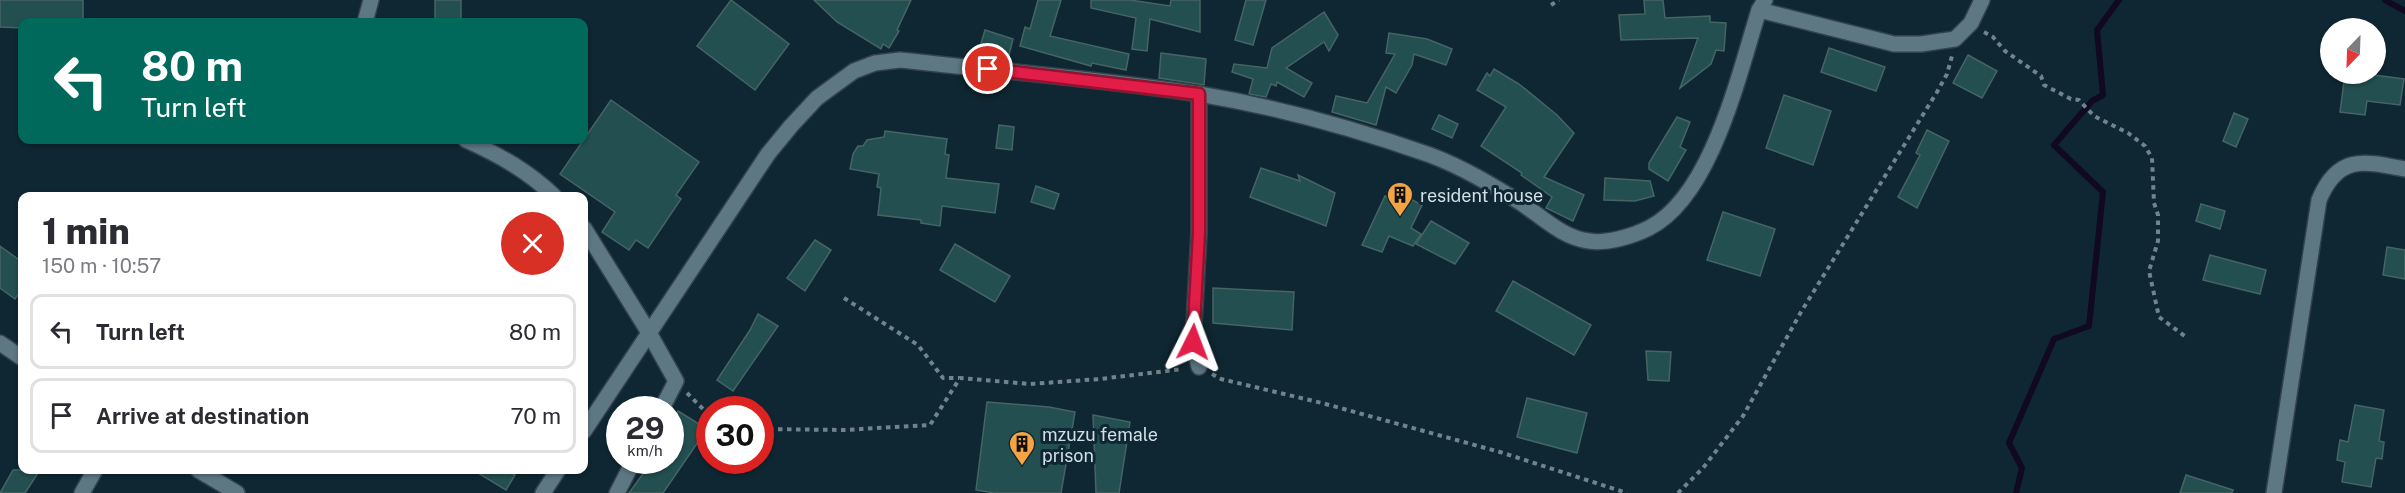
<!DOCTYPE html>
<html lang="en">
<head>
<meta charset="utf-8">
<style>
	body { margin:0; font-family:"Public Sans",sans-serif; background:#f2f2f3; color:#2b2b33; height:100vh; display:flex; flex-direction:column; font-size:22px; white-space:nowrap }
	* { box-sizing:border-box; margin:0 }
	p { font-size:20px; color:#7c7c81 }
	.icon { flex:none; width:33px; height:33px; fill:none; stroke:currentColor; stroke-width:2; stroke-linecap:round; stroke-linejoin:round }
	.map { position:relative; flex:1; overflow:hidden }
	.drawer { position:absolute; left:18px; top:192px; width:570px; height:282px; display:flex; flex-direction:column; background:#fff; border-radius:12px; box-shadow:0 2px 4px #0004 }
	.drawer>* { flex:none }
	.guide { position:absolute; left:18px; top:18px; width:570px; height:126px; border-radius:12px; box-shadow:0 2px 4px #0004; background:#00695c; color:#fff; overflow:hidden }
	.needle { width:39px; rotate:203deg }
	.tools { position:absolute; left:2320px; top:18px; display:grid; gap:12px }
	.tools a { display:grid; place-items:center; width:66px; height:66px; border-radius:50%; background:#fff; box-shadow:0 2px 4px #0004; font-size:30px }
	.speed { position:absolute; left:606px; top:396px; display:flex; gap:12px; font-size:30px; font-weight:700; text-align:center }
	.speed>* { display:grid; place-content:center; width:78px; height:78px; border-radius:50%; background:#fff; box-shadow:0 2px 4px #0004; line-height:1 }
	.speed small { font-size:15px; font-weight:400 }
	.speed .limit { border:9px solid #d22; background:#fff; color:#111 }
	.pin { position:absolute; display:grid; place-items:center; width:51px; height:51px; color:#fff; margin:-26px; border:3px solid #fff; border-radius:50%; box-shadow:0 2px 6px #0007 }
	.me { position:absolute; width:66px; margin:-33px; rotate:3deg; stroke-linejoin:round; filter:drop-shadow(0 0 4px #0008) }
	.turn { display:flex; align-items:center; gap:21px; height:126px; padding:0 24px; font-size:27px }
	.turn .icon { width:78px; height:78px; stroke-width:2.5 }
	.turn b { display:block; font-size:42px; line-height:51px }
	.round { display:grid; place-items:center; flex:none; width:63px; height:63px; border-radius:32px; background:#f2f2f3 }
	.overview { display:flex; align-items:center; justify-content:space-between; height:102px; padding:0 24px }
	h1 { font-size:36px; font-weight:800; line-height:45px }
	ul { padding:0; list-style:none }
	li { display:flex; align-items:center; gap:18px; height:75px; margin:0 12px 9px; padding:0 12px; border:3px solid #e1e1e2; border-radius:12px }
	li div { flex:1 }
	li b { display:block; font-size:22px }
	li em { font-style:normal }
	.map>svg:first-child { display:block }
</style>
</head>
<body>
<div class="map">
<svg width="2405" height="493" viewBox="0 0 2405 493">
	<rect width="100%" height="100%" fill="#0f2732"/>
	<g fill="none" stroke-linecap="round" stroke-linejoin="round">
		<!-- stream -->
		<g stroke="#100921" stroke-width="6">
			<polyline points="2385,0 2405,11"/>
			<polyline points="2016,493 2022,468 2009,443 2054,339 2089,326 2103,192 2054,145 2092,101 2103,95 2097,30 2119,0"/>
		</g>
	</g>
	<!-- building -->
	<g fill="#234f50" stroke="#456464" stroke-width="1.5">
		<polygon points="0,0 83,0 83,22 22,22 22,28 0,27"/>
		<rect x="435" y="0" width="26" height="22"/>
		<polygon points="731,0 789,44 755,90 697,46"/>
		<polygon points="814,0 911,0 897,30 899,31 889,48 883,44 881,49 837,22"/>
		<polygon points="1038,0 1061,0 1050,36 1129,54 1126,70 1092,63 1091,66 1020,46 1025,27 1030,29"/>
		<polygon points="1091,0 1130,0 1170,6 1171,0 1200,0 1200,32 1150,19 1147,51 1132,49 1136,18 1091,8"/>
		<polygon points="1246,0 1266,0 1253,45 1235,40"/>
		<polygon points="1644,0 1663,0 1665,18 1710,16 1710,22 1726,23 1724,51 1716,50 1711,64 1680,88 1698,38 1621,40 1619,15 1645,14"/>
		<polygon points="1324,12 1338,35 1329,51 1324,42 1286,68 1312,83 1304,97 1277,82 1276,86 1271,84 1266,97 1249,94 1253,79 1232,72 1234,64 1267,68 1272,48"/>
		<polygon points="985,30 1013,39 1008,59 979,50"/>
		<polygon points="1389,33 1427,39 1452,49 1446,65 1414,54 1412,65 1396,93 1386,87 1376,125 1332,112 1336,96 1367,103 1395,54 1386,53"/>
		<polygon points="1829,48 1885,67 1876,91 1821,72"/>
		<polygon points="1161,53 1206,59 1204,85 1159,78"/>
		<polygon points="1968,55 1997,71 1982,98 1953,83"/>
		<polygon points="1494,69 1519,84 1557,115 1574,133 1544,177 1584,195 1573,221 1546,208 1552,197 1521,175 1522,173 1481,146 1506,107 1477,90 1487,73 1490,76"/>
		<polygon points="2345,74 2366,74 2404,79 2400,105 2367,101 2365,115 2340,112"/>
		<polygon points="1784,95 1831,111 1813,165 1766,148"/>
		<polygon points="611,100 699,162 676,195 681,199 648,248 636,240 629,250 602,232 615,212 560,174"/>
		<polygon points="2234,113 2248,119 2236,147 2223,141"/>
		<polygon points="1439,115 1458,124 1452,138 1432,129"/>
		<polygon points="1677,117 1690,122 1680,147 1686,150 1668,181 1649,169 1649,163"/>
		<polygon points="999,125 1014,127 1012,150 996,148"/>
		<polygon points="1927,130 1949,141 1917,208 1898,197 1920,155 1916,153"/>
		<polygon points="885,131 947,139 945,154 949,155 946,178 999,184 995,213 942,206 940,226 921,223 921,220 878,215 881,188 877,187 879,174 850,169 853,154 858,146 863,146 867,140 884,137"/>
		<polygon points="1261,168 1300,181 1298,175 1335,193 1326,226 1250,197"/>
		<polygon points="1605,178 1650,181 1654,196 1635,201 1604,200"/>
		<polygon points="1036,186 1059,194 1054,209 1031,202"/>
		<polygon points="1385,196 1397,200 1407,197 1422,205 1411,228 1421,234 1413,246 1389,236 1382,252 1362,245"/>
		<polygon points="2201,204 2225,211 2220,229 2196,221"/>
		<polygon points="1723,212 1775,229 1760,276 1707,260"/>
		<polygon points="1431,221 1469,243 1455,264 1416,244"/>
		<polygon points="815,240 831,250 805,291 787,278"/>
		<polygon points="955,244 1010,276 995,302 940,270"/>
		<polygon points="0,246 22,262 22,289 15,299 0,288"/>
		<polygon points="2387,247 2405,250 2405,279 2383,275"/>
		<polygon points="2210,255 2266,270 2260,294 2203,280"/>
		<polygon points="1513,281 1591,325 1574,355 1496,311"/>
		<polygon points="1213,288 1294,292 1292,330 1213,323"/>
		<polygon points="758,314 778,326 733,391 717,380 750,330"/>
		<polygon points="1646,351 1671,352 1669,381 1648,380"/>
		<polygon points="1527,398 1587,413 1577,453 1517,437"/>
		<polygon points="987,402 1049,407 1075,412 1061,493 994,493 976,490"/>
		<polygon points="2355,405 2384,410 2379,441 2384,442 2382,459 2376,458 2371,487 2342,482 2345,462 2337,460 2340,440 2348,442"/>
		<polygon points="678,411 707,429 663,493 629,493 653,460 670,460 670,423"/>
		<polygon points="1093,415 1130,422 1119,493 1096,493"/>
		<polygon points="13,470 40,470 25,493 0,493"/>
		<polygon points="473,470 506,470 515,475 506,490"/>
		<polygon points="2186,475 2233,490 2232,493 2180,493"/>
	</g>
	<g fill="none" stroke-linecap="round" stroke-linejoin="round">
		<defs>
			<g id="minor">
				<polyline points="1759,10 1894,44 1921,44 1955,39 1971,23 1982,0"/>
				<polyline points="365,22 371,0"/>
				<polyline points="1199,94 1199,233 1193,342 1199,367"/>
				<path d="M466 140C499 155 528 171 554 196"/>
				<polyline points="584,228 648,331 676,381 661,410"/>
				<polyline points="0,343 22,358"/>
				<path d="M584 431 768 154 791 126 817 98 854 71 875 63 900 60C1000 71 1100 79 1199 94 1277 107 1356 129 1430 155 1462 167 1492 185 1521 203 1542 217 1563 238 1589 241 1607 244 1633 236 1649 228 1712 196 1739 73 1759 10L1765 0"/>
				<polyline points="198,470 237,493"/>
				<polyline points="82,493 95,470"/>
				<polyline points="543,493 558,470"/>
				<polyline points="617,493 634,460"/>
				<path d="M2274 493 2319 200C2338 154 2364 161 2405 169"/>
			</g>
		</defs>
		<!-- minor casing -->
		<use href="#minor" stroke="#32424b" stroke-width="18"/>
		<!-- path -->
		<g stroke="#71848d" stroke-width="4" stroke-dasharray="4.5 4.5" stroke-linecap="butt">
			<polyline points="1551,5 1559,0"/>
			<polyline points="1984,32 1993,37 2005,51 2041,76 2044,85 2071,99 2079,100 2094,116 2128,133 2145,146 2152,158 2154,203 2158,215 2158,241 2149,271 2159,317 2186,337"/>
			<polyline points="844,298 918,345 943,378 959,378"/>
			<polyline points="1212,374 1221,379 1322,403 1500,452 1627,493"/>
			<polyline points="687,393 710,416"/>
			<polyline points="760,429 844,430 930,425 960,378 1030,384 1100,379 1183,369"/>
			<polyline points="1678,493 1703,468 1743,416 1801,312 1937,92 1947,74 1952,56"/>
		</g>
		<!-- minor -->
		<use href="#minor" stroke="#5d7783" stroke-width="15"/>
	</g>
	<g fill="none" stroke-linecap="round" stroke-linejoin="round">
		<defs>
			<polyline id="route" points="988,69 1199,94 1199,233 1193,342"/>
		</defs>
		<!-- route casing -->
		<use href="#route" stroke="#92132f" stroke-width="15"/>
		<!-- route -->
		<use href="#route" stroke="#e11d48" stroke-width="10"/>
	</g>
	<!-- icons -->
	<defs>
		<symbol id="building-pin" viewBox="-11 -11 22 30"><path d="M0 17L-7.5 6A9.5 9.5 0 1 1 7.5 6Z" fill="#f4a443" stroke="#0f2732"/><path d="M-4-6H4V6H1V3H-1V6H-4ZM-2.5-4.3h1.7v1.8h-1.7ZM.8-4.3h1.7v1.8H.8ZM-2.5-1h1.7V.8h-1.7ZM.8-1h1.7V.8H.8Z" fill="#111"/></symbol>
	</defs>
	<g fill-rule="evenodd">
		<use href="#building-pin" x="1385" y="180" width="30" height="40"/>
		<use href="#building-pin" x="1007" y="429" width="30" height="40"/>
	</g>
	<g text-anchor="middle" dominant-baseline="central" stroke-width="6" stroke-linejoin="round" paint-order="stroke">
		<!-- poi labels -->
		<g font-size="18" fill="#d1dfe6" stroke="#0f2732" text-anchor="start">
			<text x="1420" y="195">resident house</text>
			<text x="1042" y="434">mzuzu female<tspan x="1042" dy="21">prison</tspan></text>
		</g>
	</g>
</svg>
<div class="tools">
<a><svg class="needle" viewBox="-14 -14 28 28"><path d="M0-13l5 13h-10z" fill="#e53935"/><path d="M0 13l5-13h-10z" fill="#7c7c81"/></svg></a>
</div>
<div class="speed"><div>29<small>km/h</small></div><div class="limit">30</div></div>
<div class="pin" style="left:988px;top:69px;background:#d93025"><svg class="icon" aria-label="arrive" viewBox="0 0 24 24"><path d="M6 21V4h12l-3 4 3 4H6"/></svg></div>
<svg class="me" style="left:1193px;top:342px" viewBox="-20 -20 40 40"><path d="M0-17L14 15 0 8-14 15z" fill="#e11d48" stroke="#fff" stroke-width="4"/></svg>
<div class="guide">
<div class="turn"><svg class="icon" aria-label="left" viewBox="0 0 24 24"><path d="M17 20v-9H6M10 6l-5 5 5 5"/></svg><div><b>80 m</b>Turn left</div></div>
</div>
<section class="drawer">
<div class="overview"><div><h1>1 min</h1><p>150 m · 10:57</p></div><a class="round" style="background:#d93025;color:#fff"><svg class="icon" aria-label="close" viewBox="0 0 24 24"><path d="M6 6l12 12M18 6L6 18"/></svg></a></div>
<ul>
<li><svg class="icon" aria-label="left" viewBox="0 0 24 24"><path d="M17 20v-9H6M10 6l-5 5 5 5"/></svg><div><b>Turn left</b></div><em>80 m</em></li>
<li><svg class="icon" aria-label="arrive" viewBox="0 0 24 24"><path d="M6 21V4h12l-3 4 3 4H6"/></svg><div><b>Arrive at destination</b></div><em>70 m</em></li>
</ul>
</section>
</div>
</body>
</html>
